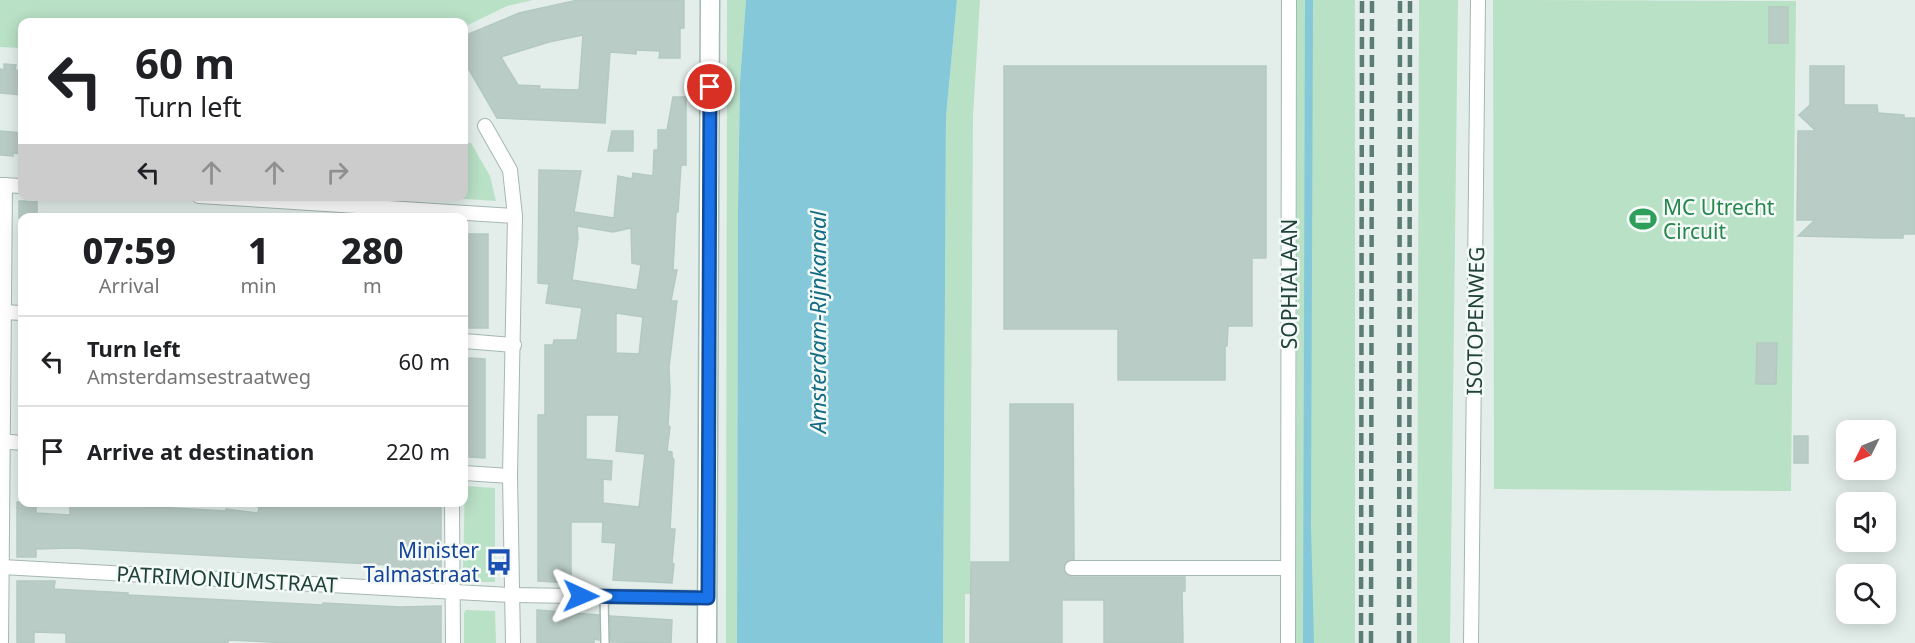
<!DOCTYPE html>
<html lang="en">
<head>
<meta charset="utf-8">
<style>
	body { margin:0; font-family:"Noto Sans",sans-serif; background:#f2f2f2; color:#202124; height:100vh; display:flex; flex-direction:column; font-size:22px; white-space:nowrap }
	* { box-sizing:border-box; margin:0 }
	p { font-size:20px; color:#757577 }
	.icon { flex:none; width:33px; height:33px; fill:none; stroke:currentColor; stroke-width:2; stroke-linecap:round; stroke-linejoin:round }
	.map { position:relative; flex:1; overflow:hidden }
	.side { position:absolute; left:18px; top:213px; width:450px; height:294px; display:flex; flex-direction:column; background:#fff; border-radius:12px; box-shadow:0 3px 15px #0003 }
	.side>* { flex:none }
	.banner { position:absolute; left:18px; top:18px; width:450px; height:183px; border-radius:12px; box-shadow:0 3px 15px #0003; background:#fff; color:#202124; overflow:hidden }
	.needle { width:39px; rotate:227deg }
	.tools { position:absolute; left:1836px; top:420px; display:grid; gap:12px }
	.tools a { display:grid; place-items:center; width:60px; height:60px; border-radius:12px; background:#fff; box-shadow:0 3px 15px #0003; font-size:30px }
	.pin { position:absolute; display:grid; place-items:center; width:51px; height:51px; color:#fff; margin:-26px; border:3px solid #fff; border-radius:50%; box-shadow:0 2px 6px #0007 }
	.me { position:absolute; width:66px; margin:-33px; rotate:91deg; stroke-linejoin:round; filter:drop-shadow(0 0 4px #0008) }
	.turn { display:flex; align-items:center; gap:21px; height:126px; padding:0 18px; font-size:27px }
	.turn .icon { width:78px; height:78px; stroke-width:2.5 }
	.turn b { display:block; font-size:42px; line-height:51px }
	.lanes { display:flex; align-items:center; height:57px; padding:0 18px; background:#0003; justify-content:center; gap:30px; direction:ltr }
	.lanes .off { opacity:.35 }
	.eta { display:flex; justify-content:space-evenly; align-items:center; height:102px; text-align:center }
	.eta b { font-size:36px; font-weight:800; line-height:42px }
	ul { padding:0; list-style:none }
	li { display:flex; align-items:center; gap:18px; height:90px; padding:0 18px; border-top:2px solid #e0e0e0 }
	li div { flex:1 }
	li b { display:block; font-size:22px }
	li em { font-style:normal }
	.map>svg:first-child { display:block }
</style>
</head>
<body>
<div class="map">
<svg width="1915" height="643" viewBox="0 0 1915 643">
	<rect width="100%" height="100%" fill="#e3eeea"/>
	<!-- green -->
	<g fill="#b9e1c6">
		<polygon points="0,0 533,0 507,6 464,27 464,22 22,22 22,48 0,47"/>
		<polygon points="727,0 746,0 740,81 738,206 737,643 726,643"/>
		<polygon points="957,0 980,0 973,116 970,594 965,594 965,643 943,643 946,117"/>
		<polygon points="1297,0 1355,0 1355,643 1296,643"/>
		<polygon points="1419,0 1458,0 1450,643 1417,643"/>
		<polygon points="1493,0 1796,1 1791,491 1494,489"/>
		<polygon points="464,143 471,143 490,176 496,201 435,197 464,196"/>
		<polygon points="465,486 495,488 495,582 469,582 463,569"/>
		<polygon points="466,610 495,611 496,643 464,643 464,613"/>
	</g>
	<!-- water -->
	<g fill="#85c8d9">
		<polygon points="746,0 957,0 946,117 943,643 737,643 738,206 740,81"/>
		<polygon points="1305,0 1313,0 1311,527 1314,643 1303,643"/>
	</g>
	<!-- building -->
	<g fill="#baccc6" stroke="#b4c9c1" stroke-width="1.5" fill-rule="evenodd">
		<path d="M578 0H684V28H680V58H659L660 51 636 50V54L610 52 605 123 497 118 464 61V36L519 13ZM583 35 579 90 539 89 540 86 518 85 501 57 549 42Z"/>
		<rect x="1769" y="7" width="19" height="36"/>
		<polygon points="4,64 16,65 15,70 22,71 22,95 0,93 0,69 4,70"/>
		<polygon points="1004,66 1266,66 1266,258 1252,258 1252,326 1228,326 1227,346 1225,346 1225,380 1118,380 1118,329 1004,329"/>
		<polygon points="1810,66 1844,66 1844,105 1877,105 1878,113 1904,115 1904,118 1915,118 1915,234 1903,234 1903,238 1883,238 1798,236 1815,220 1797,220 1798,131 1816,131 1799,115 1810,105"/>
		<path d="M673 97H686V165H681L678 212H676L673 270H677L671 301H677L669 367 670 392 668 425 670 427 667 451 672 452V457L674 460 670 529H675L672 563 674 564 672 583 613 580 616 543 602 542 603 522H571V583L538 581V415H545V345H553L554 340H577L582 308 546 303 549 284 538 283 539 170 581 171 574 212 614 218 618 176 632 179 633 173 653 176 654 150H658V130H667ZM577 226 613 232 631 228 632 263 641 265 637 290 572 280 578 238ZM616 313 643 317 639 354 616 353ZM586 415H619L616 451 645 454 639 507 603 503V479L611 480 612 461 586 459Z"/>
		<polygon points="0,131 22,133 22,154 13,153 13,156 0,155"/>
		<polygon points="612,131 633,131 633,151 608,151"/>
		<rect x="19" y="201" width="18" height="17"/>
		<rect x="469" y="234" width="19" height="94"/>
		<polygon points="1757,343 1777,343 1776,384 1756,384"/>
		<polygon points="469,358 485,359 485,458 469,457 469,441 464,441 464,361 469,361"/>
		<polygon points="1010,404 1073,404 1074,559 1065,563 1065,573 1072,577 1185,577 1185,591 1182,591 1183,643 1104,643 1104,600 1062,600 1062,643 970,643 971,562 1010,562"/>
		<rect x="1794" y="436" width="14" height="27"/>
		<polygon points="17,502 36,502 36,513 70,515 70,502 226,511 226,509 258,513 259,507 276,508 276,502 441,502 441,577 387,576 388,565 73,548 36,549 36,557 17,557"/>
		<polygon points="17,581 55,581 54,589 128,593 128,595 323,605 323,603 400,607 441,606 441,643 290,643 228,640 228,643 81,643 66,642 66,633 34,632 34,643 17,643"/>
		<polygon points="537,610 599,615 599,640 594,639 594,643 537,643"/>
		<polygon points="610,616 672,620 671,643 611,642"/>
	</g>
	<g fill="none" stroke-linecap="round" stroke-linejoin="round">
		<defs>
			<polyline id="lane" points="604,596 605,643"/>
			<g id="street">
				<polyline points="485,126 510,170 515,216 510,476 513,643"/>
				<polyline points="0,185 22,186"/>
				<polyline points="199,196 515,216"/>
				<polyline points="4,312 22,313"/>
				<polyline points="464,341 514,345"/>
				<polyline points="0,441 22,443"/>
				<polyline points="464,473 510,476"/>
				<polyline points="452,502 453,643"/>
				<polyline points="2,567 512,595 708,598"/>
				<polyline points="1072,568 1288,568"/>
				<polyline points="1,643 5,185"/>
				<polyline points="1288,643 1289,0"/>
				<polyline points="1471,643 1478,0"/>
			</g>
			<polyline id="secondary" points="707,643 710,0"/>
		</defs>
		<!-- lane casing -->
		<use href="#lane" stroke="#a5b7b2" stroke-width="10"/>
		<!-- street casing -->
		<use href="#street" stroke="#a5b7b2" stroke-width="16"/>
		<!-- secondary casing -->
		<use href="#secondary" stroke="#a0bbb3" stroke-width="21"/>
		<!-- lane -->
		<use href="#lane" stroke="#fff" stroke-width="7"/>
		<!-- street -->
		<use href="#street" stroke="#fff" stroke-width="14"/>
		<!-- secondary -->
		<use href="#secondary" stroke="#fff" stroke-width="18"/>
		<!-- rail -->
		<g stroke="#5b7d75" stroke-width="4.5" stroke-dasharray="12 6" stroke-linecap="butt">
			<polyline points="1361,643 1362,0"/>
			<polyline points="1371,643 1372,0"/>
			<polyline points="1399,643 1400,0"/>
			<polyline points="1409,643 1410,0"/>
		</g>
	</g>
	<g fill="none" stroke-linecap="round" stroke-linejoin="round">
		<defs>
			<polyline id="route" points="581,596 708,598 710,87"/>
		</defs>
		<!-- route casing -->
		<use href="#route" stroke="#114b97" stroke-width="15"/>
		<!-- route -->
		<use href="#route" stroke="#1a73e8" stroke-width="10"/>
	</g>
	<!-- icons -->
	<defs>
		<symbol id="stadium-bare" viewBox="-9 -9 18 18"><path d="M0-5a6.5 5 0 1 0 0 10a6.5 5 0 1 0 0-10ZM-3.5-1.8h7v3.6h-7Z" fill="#2e9e5b" stroke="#f4faf7" stroke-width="2.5" paint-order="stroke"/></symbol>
		<symbol id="bus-bare" viewBox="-9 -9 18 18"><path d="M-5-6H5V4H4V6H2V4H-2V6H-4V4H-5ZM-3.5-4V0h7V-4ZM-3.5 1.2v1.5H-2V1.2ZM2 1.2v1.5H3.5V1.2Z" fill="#1a4fb4" stroke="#f4faf7" stroke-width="2.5" paint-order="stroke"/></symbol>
	</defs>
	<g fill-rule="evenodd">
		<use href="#stadium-bare" x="1624" y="200" width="38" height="38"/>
		<use href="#bus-bare" x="480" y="543" width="38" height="38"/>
	</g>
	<g text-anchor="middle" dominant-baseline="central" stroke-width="5" stroke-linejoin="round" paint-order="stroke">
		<!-- leisure labels -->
		<g font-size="21" fill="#27864d" stroke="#f4faf7" text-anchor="start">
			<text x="1663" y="207">MC Utrecht<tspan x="1663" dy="24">Circuit</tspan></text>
		</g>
		<!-- street labels -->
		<g font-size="21" fill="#20423a" stroke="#f4faf7">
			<text transform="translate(1289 284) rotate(-90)">SOPHIALAAN</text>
			<text transform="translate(1475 321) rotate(-89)">ISOTOPENWEG</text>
			<text transform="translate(227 579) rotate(3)">PATRIMONIUMSTRAAT</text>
		</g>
		<!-- transit labels -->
		<g font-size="21" fill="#164399" stroke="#f4faf7" text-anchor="end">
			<text x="479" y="550">Minister<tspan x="479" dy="24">Talmastraat</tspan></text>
		</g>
		<!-- water labels -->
		<g font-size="22" font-style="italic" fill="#146c84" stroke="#f4faf7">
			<text transform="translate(817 322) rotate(-90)">Amsterdam-Rijnkanaal</text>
		</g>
	</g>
</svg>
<div class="tools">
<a><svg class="needle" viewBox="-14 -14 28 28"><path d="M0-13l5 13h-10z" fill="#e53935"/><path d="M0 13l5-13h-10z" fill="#757577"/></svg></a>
<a><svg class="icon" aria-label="sound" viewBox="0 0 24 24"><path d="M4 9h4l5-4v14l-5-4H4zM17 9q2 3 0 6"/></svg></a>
<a><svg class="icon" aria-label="search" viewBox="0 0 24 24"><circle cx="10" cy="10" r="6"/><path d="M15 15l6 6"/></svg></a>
</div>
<div class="pin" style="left:710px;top:87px;background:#d93025"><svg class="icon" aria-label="arrive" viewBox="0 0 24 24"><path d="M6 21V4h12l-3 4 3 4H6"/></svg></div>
<svg class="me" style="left:581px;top:596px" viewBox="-20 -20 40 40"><path d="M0-17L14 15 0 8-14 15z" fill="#1a73e8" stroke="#fff" stroke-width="4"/></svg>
<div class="banner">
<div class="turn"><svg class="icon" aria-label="left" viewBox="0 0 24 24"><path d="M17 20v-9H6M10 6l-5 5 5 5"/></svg><div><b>60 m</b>Turn left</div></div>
<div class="lanes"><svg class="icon" aria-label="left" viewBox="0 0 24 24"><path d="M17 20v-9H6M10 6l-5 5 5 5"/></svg><svg class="icon off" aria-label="ahead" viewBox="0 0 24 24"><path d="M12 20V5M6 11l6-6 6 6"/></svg><svg class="icon off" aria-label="ahead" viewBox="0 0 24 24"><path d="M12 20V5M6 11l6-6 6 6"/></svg><svg class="icon off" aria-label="right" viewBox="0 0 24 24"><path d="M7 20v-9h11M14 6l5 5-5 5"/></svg></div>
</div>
<section class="side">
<div class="eta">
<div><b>07:59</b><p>Arrival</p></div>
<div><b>1</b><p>min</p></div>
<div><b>280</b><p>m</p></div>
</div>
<ul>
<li><svg class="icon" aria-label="left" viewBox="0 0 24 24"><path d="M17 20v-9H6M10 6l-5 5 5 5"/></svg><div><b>Turn left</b><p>Amsterdamsestraatweg</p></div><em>60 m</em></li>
<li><svg class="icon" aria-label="arrive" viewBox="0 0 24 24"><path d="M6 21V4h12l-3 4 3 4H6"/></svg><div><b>Arrive at destination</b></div><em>220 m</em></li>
</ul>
</section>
</div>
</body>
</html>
